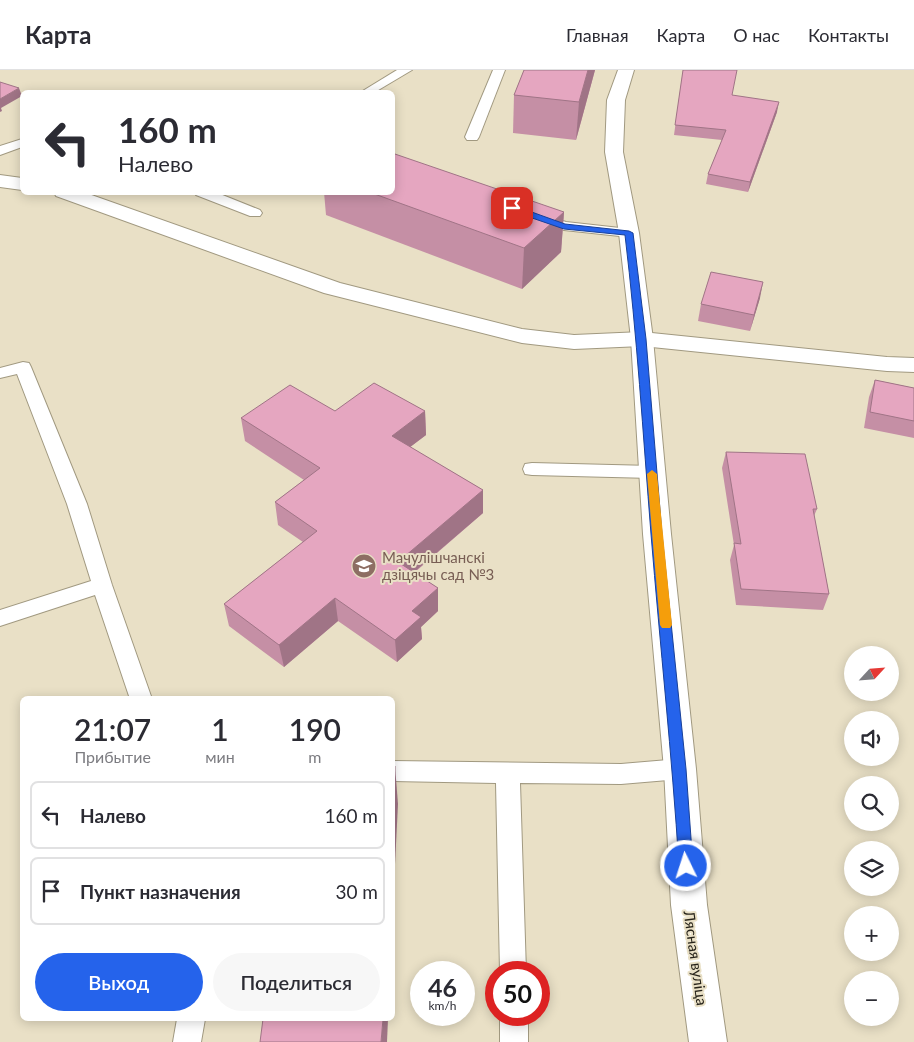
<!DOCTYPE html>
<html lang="ru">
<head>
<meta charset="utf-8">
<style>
	body { margin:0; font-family:Lato,sans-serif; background:#f7f7f7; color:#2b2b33; height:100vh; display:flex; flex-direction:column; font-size:19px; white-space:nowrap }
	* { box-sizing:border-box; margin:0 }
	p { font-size:16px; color:#7c7c81 }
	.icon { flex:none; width:28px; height:28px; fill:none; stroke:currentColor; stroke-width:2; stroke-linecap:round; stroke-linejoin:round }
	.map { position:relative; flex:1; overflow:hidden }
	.drawer { position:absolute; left:20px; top:626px; width:375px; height:325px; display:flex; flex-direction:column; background:#fff; border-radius:8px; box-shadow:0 2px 12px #0003 }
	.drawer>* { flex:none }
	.top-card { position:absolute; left:20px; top:20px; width:375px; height:105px; border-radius:8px; box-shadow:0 2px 12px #0003; background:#fff; color:#2b2b33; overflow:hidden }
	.needle { width:32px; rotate:64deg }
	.fabs { position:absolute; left:844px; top:576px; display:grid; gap:10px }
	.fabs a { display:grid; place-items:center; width:55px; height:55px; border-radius:50%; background:#fff; box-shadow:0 2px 12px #0003; font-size:25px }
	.speed { position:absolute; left:410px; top:891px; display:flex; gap:10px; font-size:25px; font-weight:700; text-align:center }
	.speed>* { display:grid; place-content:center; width:65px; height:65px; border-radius:50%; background:#fff; box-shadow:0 2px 12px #0003; line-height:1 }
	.speed small { font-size:12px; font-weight:400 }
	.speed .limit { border:8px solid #d22; background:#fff; color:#111 }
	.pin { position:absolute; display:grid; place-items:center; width:42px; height:42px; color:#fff; margin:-21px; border-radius:10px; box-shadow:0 2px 8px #0006 }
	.me { position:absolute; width:55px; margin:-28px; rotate:356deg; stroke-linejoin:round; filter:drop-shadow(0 0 4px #0008) }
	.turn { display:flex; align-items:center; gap:18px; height:105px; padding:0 15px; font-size:22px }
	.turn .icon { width:65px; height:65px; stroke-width:2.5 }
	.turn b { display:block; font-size:35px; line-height:42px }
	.eta { display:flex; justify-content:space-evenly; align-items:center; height:85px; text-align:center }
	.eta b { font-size:30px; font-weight:600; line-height:35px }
	.cta { display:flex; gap:10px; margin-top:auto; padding:10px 15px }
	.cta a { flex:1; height:58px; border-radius:30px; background:#2563eb; color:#fff; font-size:20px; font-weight:600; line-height:58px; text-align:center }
	.cta a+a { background:#f7f7f7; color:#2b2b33 }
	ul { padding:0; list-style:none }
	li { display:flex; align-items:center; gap:15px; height:68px; margin:0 10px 8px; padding:0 5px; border:2px solid #e1e1e2; border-radius:8px }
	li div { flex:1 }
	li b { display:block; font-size:19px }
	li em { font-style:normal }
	header { display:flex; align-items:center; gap:30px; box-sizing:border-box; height:70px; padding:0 25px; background:#fff; border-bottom:1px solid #e1e1e2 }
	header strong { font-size:24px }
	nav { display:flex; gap:28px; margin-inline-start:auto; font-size:18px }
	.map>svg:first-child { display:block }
</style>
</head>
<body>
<header>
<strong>Карта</strong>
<nav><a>Главная</a><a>Карта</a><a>О нас</a><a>Контакты</a></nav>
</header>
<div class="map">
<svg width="914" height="972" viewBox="0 0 914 972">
	<rect width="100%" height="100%" fill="#e9e0c6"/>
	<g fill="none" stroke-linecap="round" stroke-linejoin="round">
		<defs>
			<g id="service">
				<polygon points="397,0 412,0 375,22 361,22"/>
				<polygon points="493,0 505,0 479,67 477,70 467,70 465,67"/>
				<polygon points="22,69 22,77 0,85 0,76"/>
				<polygon points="194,122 215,122 260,140 262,143 260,146 250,146 196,125"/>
				<polygon points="538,143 566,152 629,159 634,160 636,163 634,166 629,167 564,160 533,150 531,147 533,144"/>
				<polygon points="23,292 29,293 31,297 87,434 112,515 152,629 130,629 95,525 0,556 0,540 91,511 67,434 17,304 0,308 0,298"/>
				<polygon points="532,393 652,396 659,397 661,402 659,407 652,408 532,405 525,404 523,399 525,394"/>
				<polygon points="680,689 688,692 692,699 688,706 680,709 621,714 520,713 526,902 500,902 496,713 392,711 392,691 621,694"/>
				<rect x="500" y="945" width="28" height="27"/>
				<polygon points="177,949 205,949 201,972 173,972"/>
			</g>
			<g id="minor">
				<polygon points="0,105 22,108 22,120 0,117"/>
				<polygon points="54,122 83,122 340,213 522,259 574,265 642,262 887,287 914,288 914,302 887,301 642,276 574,279 522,273 324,223 56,126"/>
			</g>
			<polygon id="secondary" points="618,0 634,0 625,30 623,82 639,163 653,269 671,464 696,699 707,835 727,972 689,972 671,835 664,699 643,464 631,269 619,163 605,82 607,30"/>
		</defs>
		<!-- service casing -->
		<use href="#service" stroke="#a19980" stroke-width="2"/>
		<!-- minor casing -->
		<use href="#minor" stroke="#a19980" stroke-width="2"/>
		<!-- secondary casing -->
		<use href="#secondary" stroke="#a19980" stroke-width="2"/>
		<!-- service -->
		<use href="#service" fill="#fff" fill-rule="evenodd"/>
		<!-- minor -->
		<use href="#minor" fill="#fff" fill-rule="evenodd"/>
		<!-- secondary -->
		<use href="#secondary" fill="#fff" fill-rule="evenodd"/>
	</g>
	<!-- wall -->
	<g fill="#c58fa5">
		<polygon points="524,0 595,0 576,70 513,63 514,25"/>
		<polygon points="683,0 732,25 777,42 748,122 706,114 708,104 722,70 674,65"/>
		<polygon points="324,122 392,122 564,142 561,182 522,219 326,145"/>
		<polygon points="760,228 750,261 698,251 701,234"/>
		<polygon points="875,310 914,318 914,368 864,358 869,327"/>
		<polygon points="335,341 425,341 426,365 410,377 483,420 483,443 414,503 438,518 438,541 421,557 422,569 397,592 338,551 284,597 229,556 224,534 303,472 278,455 275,432 304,410 245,371 241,348"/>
		<polygon points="726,382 817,439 814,446 829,524 823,540 736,535 730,490 734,475 722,398"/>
	</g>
	<!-- shaded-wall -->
	<g fill="#a07486">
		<polygon points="588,0 595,0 576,70 579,32"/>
		<polygon points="19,18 22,26 1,38 2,41 0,42 0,29"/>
		<polygon points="779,32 777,42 748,122 750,112"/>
		<polygon points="564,142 561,182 522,219 524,178"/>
		<polygon points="763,212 760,228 750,261 754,245"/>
		<polygon points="425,341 426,365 393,390 392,366"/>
		<polygon points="483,420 483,443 399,515 398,492"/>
		<polygon points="438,518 438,541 421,557 422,569 397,592 395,570 412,541"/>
		<polygon points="335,528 338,551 284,597 279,575"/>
		<polygon points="395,696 398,734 392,855 392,752"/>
		<polygon points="383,949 388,949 387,972 381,972"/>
	</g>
	<!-- building -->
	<g fill="#e5a6c0" stroke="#a07486">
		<polygon points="524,0 588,0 579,32 514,25"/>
		<polygon points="683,0 737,0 732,25 779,32 750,112 708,104 726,60 675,55"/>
		<polygon points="0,12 19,18 0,29"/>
		<polygon points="392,83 564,142 524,178 369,122 392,122"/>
		<polygon points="711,202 763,212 754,245 701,234"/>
		<polygon points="875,310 914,318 914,351 870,342"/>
		<polygon points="374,313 425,341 392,366 483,420 398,492 438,518 412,541 421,547 395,570 335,528 279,575 224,534 317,461 275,432 320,398 241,348 290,315 335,341"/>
		<polygon points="726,382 805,384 817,439 813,439 829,524 741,519 734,473 741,474"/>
		<polygon points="392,696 395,696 392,752"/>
		<polygon points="263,949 383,949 381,972 260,972"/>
	</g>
	<!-- route -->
	<path fill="#2563eb" stroke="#184099" d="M509 136H515L565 154 629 161 633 163 646 269 662 464 686 699 693 796 691 801 686 803 681 801 679 796C672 685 660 575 651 464 643 364 637 265 625 165L564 159 509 140Z"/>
	<!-- slow -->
	<polygon fill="#f59e0b" points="652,400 657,404 672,555 670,558 662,558 660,555 647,404"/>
	<!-- icons -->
	<defs>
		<symbol id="school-disc" viewBox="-11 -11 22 22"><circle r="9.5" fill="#8d6e63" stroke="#e9e0c6"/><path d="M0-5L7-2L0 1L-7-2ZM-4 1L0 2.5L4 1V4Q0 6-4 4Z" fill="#fff"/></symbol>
	</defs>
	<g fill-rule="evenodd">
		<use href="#school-disc" x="350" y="482" width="28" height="28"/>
	</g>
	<g text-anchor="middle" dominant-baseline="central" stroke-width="4" stroke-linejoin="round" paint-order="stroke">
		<!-- education labels -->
		<g font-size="15" fill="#785e54" stroke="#e9e0c6" text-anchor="start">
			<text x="382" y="487">Мачулішчанскі<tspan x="382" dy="17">дзіцячы сад №3</tspan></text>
		</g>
		<!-- street labels -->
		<g font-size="15" fill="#27231a" stroke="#e9e0c6">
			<text transform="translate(696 888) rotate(82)">Лясная вуліца</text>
		</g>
	</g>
</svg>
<div class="fabs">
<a><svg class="needle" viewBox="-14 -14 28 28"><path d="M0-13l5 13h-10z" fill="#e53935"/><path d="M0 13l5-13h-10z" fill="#7c7c81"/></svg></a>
<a><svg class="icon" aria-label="sound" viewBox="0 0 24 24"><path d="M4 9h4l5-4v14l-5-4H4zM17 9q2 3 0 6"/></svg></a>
<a><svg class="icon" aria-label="search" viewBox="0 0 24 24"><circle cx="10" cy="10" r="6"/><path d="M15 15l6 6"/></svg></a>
<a><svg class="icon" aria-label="layers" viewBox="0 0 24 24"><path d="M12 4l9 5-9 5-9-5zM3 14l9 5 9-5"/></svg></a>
<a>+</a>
<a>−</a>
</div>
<div class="speed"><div>46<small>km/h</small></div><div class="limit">50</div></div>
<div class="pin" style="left:512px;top:138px;background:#d93025"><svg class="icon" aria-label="arrive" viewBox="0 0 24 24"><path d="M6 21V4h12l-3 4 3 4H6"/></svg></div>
<svg class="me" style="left:686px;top:796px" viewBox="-20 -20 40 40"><circle r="17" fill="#2563eb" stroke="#fff" stroke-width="3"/><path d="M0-11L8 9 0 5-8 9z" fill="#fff"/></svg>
<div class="top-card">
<div class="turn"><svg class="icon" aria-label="left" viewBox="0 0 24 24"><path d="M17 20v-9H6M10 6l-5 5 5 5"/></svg><div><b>160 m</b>Налево</div></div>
</div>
<section class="drawer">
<div class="eta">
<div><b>21:07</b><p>Прибытие</p></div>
<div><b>1</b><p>мин</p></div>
<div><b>190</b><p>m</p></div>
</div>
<ul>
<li><svg class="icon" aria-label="left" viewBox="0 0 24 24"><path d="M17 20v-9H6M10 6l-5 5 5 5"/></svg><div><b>Налево</b></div><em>160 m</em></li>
<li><svg class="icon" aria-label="arrive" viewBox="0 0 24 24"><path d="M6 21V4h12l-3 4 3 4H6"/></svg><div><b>Пункт назначения</b></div><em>30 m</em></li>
</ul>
<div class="cta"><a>Выход</a><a>Поделиться</a></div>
</section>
</div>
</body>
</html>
